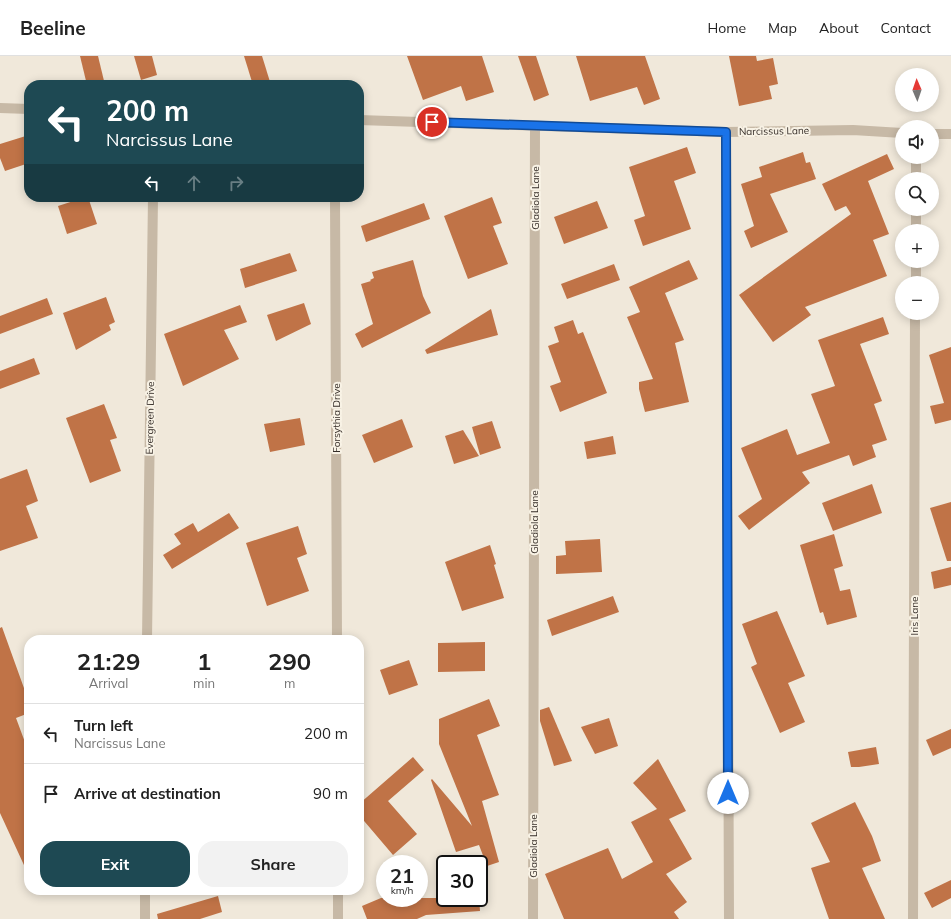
<!DOCTYPE html>
<html lang="en">
<head>
<meta charset="utf-8">
<style>
	body { margin:0; font-family:Mulish,sans-serif; background:#f2f2f2; color:#222; height:100vh; display:flex; flex-direction:column; font-size:15px; white-space:nowrap }
	* { box-sizing:border-box; margin:0 }
	p { font-size:13px; color:#767676 }
	.icon { flex:none; width:22px; height:22px; fill:none; stroke:currentColor; stroke-width:2; stroke-linecap:round; stroke-linejoin:round }
	.map { position:relative; flex:1; overflow:hidden }
	.sheet { position:absolute; left:24px; top:579px; width:340px; height:260px; display:flex; flex-direction:column; background:#fff; border-radius:16px; box-shadow:0 2px 10px #0003 }
	.sheet>* { flex:none }
	.banner { position:absolute; left:24px; top:24px; width:340px; height:122px; border-radius:16px; box-shadow:0 2px 10px #0003; background:#1e4953; color:#fff; overflow:hidden }
	.needle { width:26px; rotate:358deg }
	.tools { position:absolute; left:895px; top:12px; display:grid; gap:8px }
	.tools a { display:grid; place-items:center; width:44px; height:44px; border-radius:50%; background:#fff; box-shadow:0 2px 10px #0003; font-size:20px }
	.speed { position:absolute; left:376px; top:799px; display:flex; gap:8px; font-size:20px; font-weight:700; text-align:center }
	.speed>* { display:grid; place-content:center; width:52px; height:52px; border-radius:50%; background:#fff; box-shadow:0 2px 10px #0003; line-height:1 }
	.speed small { font-size:10px; font-weight:400 }
	.speed .limit { border:2px solid #111; border-radius:6px; background:#fff; color:#111 }
	.pin { position:absolute; display:grid; place-items:center; width:34px; height:34px; color:#fff; margin:-17px; border:2px solid #fff; border-radius:50%; box-shadow:0 1px 4px #0007 }
	.me { position:absolute; width:44px; margin:-22px; rotate:0deg; stroke-linejoin:round; filter:drop-shadow(0 0 3px #0008) }
	.turn { display:flex; align-items:center; gap:14px; height:84px; padding:0 16px; font-size:18px }
	.turn .icon { width:52px; height:52px; stroke-width:2.5 }
	.turn b { display:block; font-size:28px; line-height:34px }
	.lanes { display:flex; align-items:center; height:38px; padding:0 16px; background:#0003; justify-content:center; gap:20px; direction:ltr }
	.lanes .off { opacity:.35 }
	.eta { display:flex; justify-content:space-evenly; align-items:center; height:68px; text-align:center }
	.eta b { font-size:24px; font-weight:700; line-height:28px }
	.action { display:flex; gap:8px; margin-top:auto; padding:8px 16px }
	.action a { flex:1; height:46px; border-radius:16px; background:#1e4953; color:#fff; font-size:16px; font-weight:700; line-height:46px; text-align:center }
	.action a+a { background:#f2f2f2; color:#222 }
	ul { padding:0; list-style:none }
	li { display:flex; align-items:center; gap:12px; height:60px; padding:0 16px; border-top:1px solid #e0e0e0 }
	li div { flex:1 }
	li b { display:block; font-size:15px }
	li em { font-style:normal }
	header { display:flex; align-items:center; gap:24px; box-sizing:border-box; height:56px; padding:0 20px; background:#fff; border-bottom:1px solid #e0e0e0 }
	header strong { font-size:19px }
	nav { display:flex; gap:22px; margin-inline-start:auto; font-size:14px }
	.map>svg:first-child { display:block }
</style>
</head>
<body>
<header>
<strong>Beeline</strong>
<nav><a>Home</a><a>Map</a><a>About</a><a>Contact</a></nav>
</header>
<div class="map">
<svg width="951" height="863" viewBox="0 0 951 863">
	<rect width="100%" height="100%" fill="#f0e8da"/>
	<!-- building -->
	<g fill="#c07347">
		<polygon points="80,0 98,0 105,29 87,29"/>
		<polygon points="134,0 152,0 157,19 141,24"/>
		<polygon points="244,0 262,0 271,29 253,29"/>
		<polygon points="407,0 482,0 494,36 466,45 461,30 423,44"/>
		<polygon points="518,0 536,0 549,39 534,45"/>
		<polygon points="576,0 645,0 660,43 644,49 637,31 590,45"/>
		<polygon points="729,0 756,0 757,5 773,2 778,28 769,30 772,43 739,50"/>
		<polygon points="29,79 29,107 5,115 0,102 0,88"/>
		<polygon points="687,91 696,117 674,125 691,173 643,190 634,164 645,160 629,111"/>
		<polygon points="803,96 806,107 810,106 816,123 770,138 788,176 751,192 744,175 754,170 741,128 762,121 759,111"/>
		<polygon points="887,98 894,113 868,125 889,178 873,184 887,220 805,251 811,259 773,286 739,239 851,158 846,150 835,155 822,128"/>
		<polygon points="86,141 88,141 97,168 67,178 58,150"/>
		<polygon points="492,141 502,167 493,170 508,208 468,223 444,160"/>
		<polygon points="597,145 608,172 564,188 554,161"/>
		<polygon points="424,147 430,163 366,186 361,170"/>
		<polygon points="290,197 297,215 245,232 240,213"/>
		<polygon points="413,204 423,240 431,257 362,292 355,278 373,268 361,228 371,225 370,224 374,222 372,216"/>
		<polygon points="689,204 698,223 665,237 684,284 675,287 689,346 645,356 639,333 639,326 653,323 627,261 640,256 629,231"/>
		<polygon points="614,208 620,224 567,243 561,228"/>
		<polygon points="106,241 115,266 109,269 111,274 76,294 63,257"/>
		<polygon points="47,242 53,258 0,278 0,260"/>
		<polygon points="304,247 311,268 276,285 267,259"/>
		<polygon points="240,249 247,266 224,274 239,303 183,330 164,278"/>
		<polygon points="491,253 498,279 427,298 425,294"/>
		<polygon points="883,261 889,278 860,288 882,345 874,348 887,384 872,389 876,401 853,410 849,399 802,416 810,427 749,474 738,460 762,443 741,392 787,373 797,399 830,387 811,338 835,330 818,284"/>
		<polygon points="573,264 578,278 583,276 607,337 560,356 550,330 561,326 548,290 559,286 554,271"/>
		<polygon points="951,291 951,364 935,368 930,350 944,347 929,299"/>
		<polygon points="34,302 40,318 0,333 0,315"/>
		<polygon points="104,348 117,382 110,384 121,415 90,427 66,362"/>
		<polygon points="300,362 305,389 270,396 264,368"/>
		<polygon points="402,363 413,391 374,407 362,379"/>
		<polygon points="492,365 501,392 480,399 472,371"/>
		<polygon points="463,374 479,400 454,408 445,380"/>
		<polygon points="613,380 616,398 587,403 584,386"/>
		<polygon points="27,413 38,445 26,450 38,482 0,495 0,423"/>
		<polygon points="872,428 882,457 833,475 822,447"/>
		<polygon points="951,446 951,505 947,505 930,452"/>
		<polygon points="229,457 239,472 172,513 163,499 181,488 174,478 193,467 198,476"/>
		<polygon points="298,470 307,498 297,502 309,535 267,550 246,487"/>
		<polygon points="834,478 843,510 834,513 840,535 850,533 857,561 827,569 823,556 820,557 800,489"/>
		<polygon points="600,483 602,516 556,518 556,500 566,499 565,485"/>
		<polygon points="490,489 496,508 494,509 504,542 462,555 445,506"/>
		<polygon points="951,511 951,529 934,533 931,516"/>
		<polygon points="613,540 619,556 552,580 547,564"/>
		<polygon points="777,555 805,620 788,627 805,666 780,677 751,611 757,608 742,568"/>
		<polygon points="2,571 29,646 29,657 16,662 29,697 29,820 0,757 0,572"/>
		<polygon points="485,586 485,615 438,616 438,587"/>
		<polygon points="409,604 418,629 389,639 380,614"/>
		<polygon points="489,643 500,670 477,679 499,739 482,745 499,806 487,810 479,789 456,796 431,724 432,723 472,770 439,688 439,663"/>
		<polygon points="549,651 572,705 554,710 540,665 540,654"/>
		<polygon points="609,662 618,690 595,698 581,671"/>
		<polygon points="951,673 951,692 933,700 926,684"/>
		<polygon points="876,691 879,708 859,711 851,711 848,696"/>
		<polygon points="413,701 424,714 388,745 417,778 393,799 359,759 359,748"/>
		<polygon points="658,703 686,755 669,763 692,803 666,818 687,846 674,856 679,863 564,863 545,818 608,792 622,823 653,806 631,766 657,753 633,727"/>
		<polygon points="855,746 872,780 881,805 862,812 885,863 829,863 811,812 830,806 811,767"/>
		<polygon points="951,824 951,842 932,852 924,837"/>
		<polygon points="218,840 222,856 200,863 158,863 157,858"/>
		<polygon points="381,842 479,842 480,855 426,859 417,863 367,863 362,850"/>
	</g>
	<g fill="none" stroke-linecap="round" stroke-linejoin="round">
		<!-- minor -->
		<g stroke="#c7b9a6" stroke-width="10">
			<polyline points="0,52 29,53"/>
			<polyline points="359,64 726,76 853,74 902,77"/>
			<polyline points="726,76 729,863"/>
			<polyline points="932,78 951,78"/>
			<polyline points="916,123 916,101"/>
			<polyline points="335,141 337,584"/>
			<polyline points="916,175 916,153"/>
			<polyline points="916,227 916,205"/>
			<polyline points="147,584 153,141"/>
			<polyline points="338,834 338,863"/>
			<polyline points="145,863 145,834"/>
			<polyline points="533,863 535,70"/>
			<polyline points="913,863 915,257"/>
		</g>
	</g>
	<g fill="none" stroke-linecap="round" stroke-linejoin="round">
		<defs>
			<polyline id="route" points="432,66 726,76 728,737"/>
		</defs>
		<!-- route casing -->
		<use href="#route" stroke="#114b97" stroke-width="10"/>
		<!-- route -->
		<use href="#route" stroke="#1a73e8" stroke-width="7"/>
	</g>
	<g text-anchor="middle" dominant-baseline="central" stroke-width="4" stroke-linejoin="round" paint-order="stroke">
		<!-- street labels -->
		<g font-size="10" fill="#342c27" stroke="#f8f2e5">
			<text transform="translate(774 75) rotate(-1)">Narcissus Lane</text>
			<text transform="translate(535 142) rotate(-90)">Gladiola Lane</text>
			<text transform="translate(150 362) rotate(-89)">Evergreen Drive</text>
			<text transform="translate(336 362) rotate(-90)">Forsythia Drive</text>
			<text transform="translate(534 466) rotate(-90)">Gladiola Lane</text>
			<text transform="translate(914 560) rotate(-90)">Iris Lane</text>
			<text transform="translate(533 790) rotate(-90)">Gladiola Lane</text>
		</g>
	</g>
</svg>
<div class="tools">
<a><svg class="needle" viewBox="-14 -14 28 28"><path d="M0-13l5 13h-10z" fill="#e53935"/><path d="M0 13l5-13h-10z" fill="#767676"/></svg></a>
<a><svg class="icon" aria-label="sound" viewBox="0 0 24 24"><path d="M4 9h4l5-4v14l-5-4H4zM17 9q2 3 0 6"/></svg></a>
<a><svg class="icon" aria-label="search" viewBox="0 0 24 24"><circle cx="10" cy="10" r="6"/><path d="M15 15l6 6"/></svg></a>
<a>+</a>
<a>−</a>
</div>
<div class="speed"><div>21<small>km/h</small></div><div class="limit">30</div></div>
<div class="pin" style="left:432px;top:66px;background:#d93025"><svg class="icon" aria-label="arrive" viewBox="0 0 24 24"><path d="M6 21V4h12l-3 4 3 4H6"/></svg></div>
<svg class="me" style="left:728px;top:737px" viewBox="-20 -20 40 40"><circle r="19" fill="#fff"/><path d="M0-13L10 11 0 6-10 11z" fill="#1a73e8"/></svg>
<div class="banner">
<div class="turn"><svg class="icon" aria-label="left" viewBox="0 0 24 24"><path d="M17 20v-9H6M10 6l-5 5 5 5"/></svg><div><b>200 m</b>Narcissus Lane</div></div>
<div class="lanes"><svg class="icon" aria-label="left" viewBox="0 0 24 24"><path d="M17 20v-9H6M10 6l-5 5 5 5"/></svg><svg class="icon off" aria-label="ahead" viewBox="0 0 24 24"><path d="M12 20V5M6 11l6-6 6 6"/></svg><svg class="icon off" aria-label="right" viewBox="0 0 24 24"><path d="M7 20v-9h11M14 6l5 5-5 5"/></svg></div>
</div>
<section class="sheet">
<div class="eta">
<div><b>21:29</b><p>Arrival</p></div>
<div><b>1</b><p>min</p></div>
<div><b>290</b><p>m</p></div>
</div>
<ul>
<li><svg class="icon" aria-label="left" viewBox="0 0 24 24"><path d="M17 20v-9H6M10 6l-5 5 5 5"/></svg><div><b>Turn left</b><p>Narcissus Lane</p></div><em>200 m</em></li>
<li><svg class="icon" aria-label="arrive" viewBox="0 0 24 24"><path d="M6 21V4h12l-3 4 3 4H6"/></svg><div><b>Arrive at destination</b></div><em>90 m</em></li>
</ul>
<div class="action"><a>Exit</a><a>Share</a></div>
</section>
</div>
</body>
</html>
